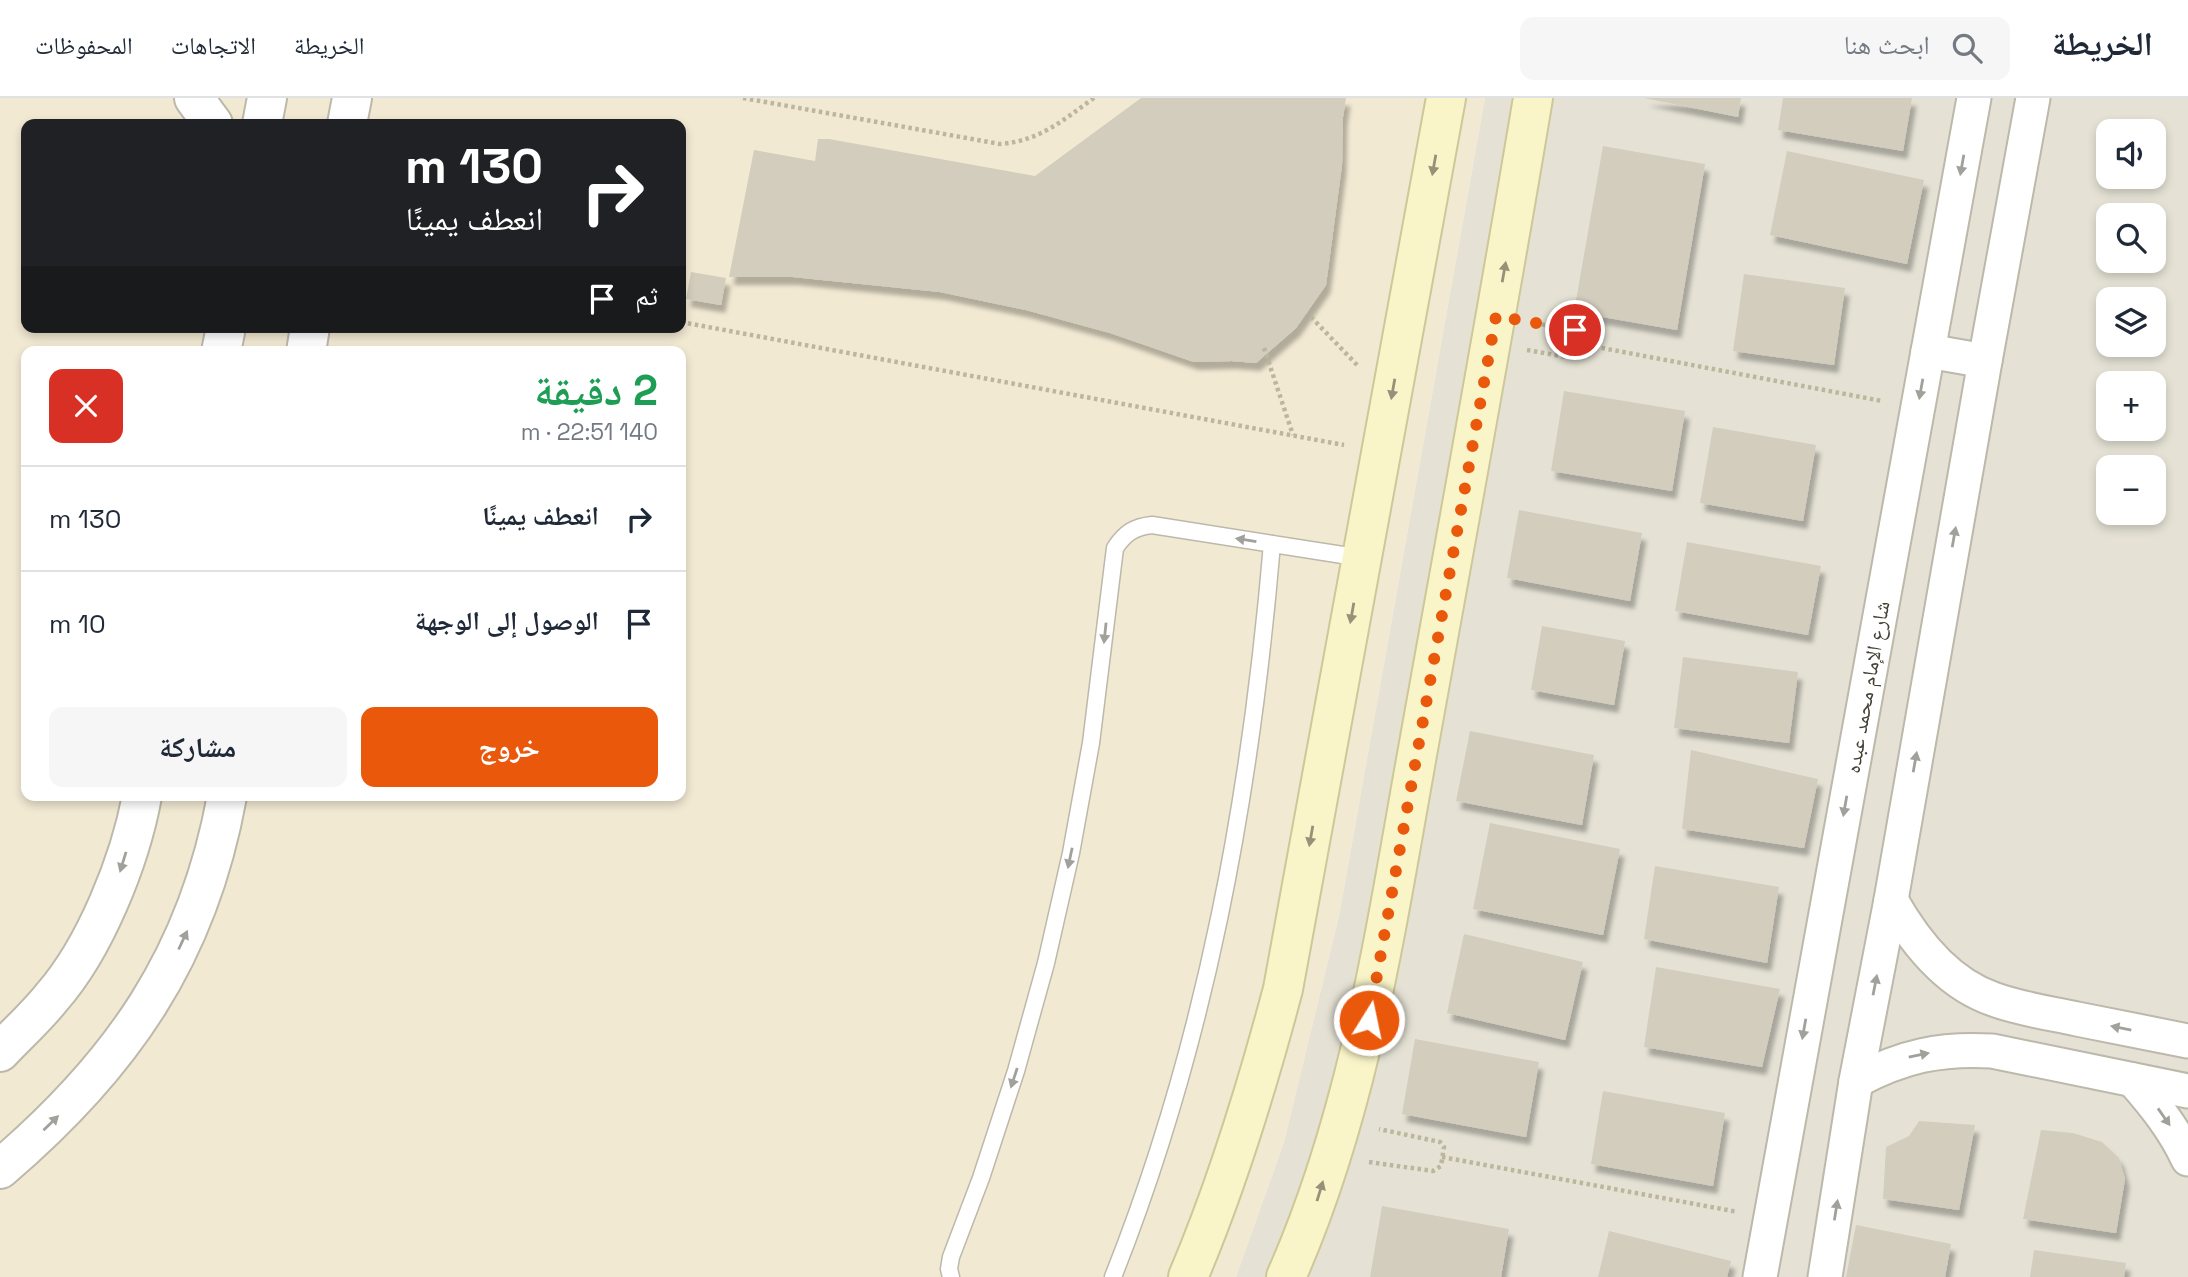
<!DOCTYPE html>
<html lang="ar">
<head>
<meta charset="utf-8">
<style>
	body { margin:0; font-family:"Space Grotesk","Noto Naskh Arabic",sans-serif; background:#f6f6f7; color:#1f2937; direction:rtl; height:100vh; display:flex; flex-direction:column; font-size:26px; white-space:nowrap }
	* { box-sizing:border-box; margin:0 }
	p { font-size:23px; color:#747a83 }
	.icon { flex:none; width:38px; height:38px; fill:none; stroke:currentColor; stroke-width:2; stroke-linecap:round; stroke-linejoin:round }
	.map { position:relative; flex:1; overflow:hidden; direction:ltr }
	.details { position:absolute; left:21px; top:248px; width:665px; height:455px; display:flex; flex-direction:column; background:#fff; border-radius:14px; box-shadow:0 4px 10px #0003; direction:rtl }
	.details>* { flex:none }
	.banner { position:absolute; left:21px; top:21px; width:665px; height:214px; border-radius:14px; box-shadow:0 4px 10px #0003; direction:rtl; background:#202124; color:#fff; overflow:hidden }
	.fabs { position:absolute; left:2096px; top:21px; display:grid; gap:14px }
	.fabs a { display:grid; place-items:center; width:70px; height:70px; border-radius:14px; background:#fff; box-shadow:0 4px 10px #0003; font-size:35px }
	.pin { position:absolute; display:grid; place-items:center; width:60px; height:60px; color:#fff; margin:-30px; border:4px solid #fff; border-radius:50%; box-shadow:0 2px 7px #0007 }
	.me { position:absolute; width:77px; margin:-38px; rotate:10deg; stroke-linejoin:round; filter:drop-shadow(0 0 5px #0008) }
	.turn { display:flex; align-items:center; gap:24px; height:147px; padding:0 28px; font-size:32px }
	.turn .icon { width:91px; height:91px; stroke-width:2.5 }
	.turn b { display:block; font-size:49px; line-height:60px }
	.then { display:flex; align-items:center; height:66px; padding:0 28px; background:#0003; gap:14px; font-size:26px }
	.round { display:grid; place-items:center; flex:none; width:74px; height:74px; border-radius:14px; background:#f6f6f7 }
	.head { display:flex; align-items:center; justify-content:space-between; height:119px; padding:0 28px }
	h1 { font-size:42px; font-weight:800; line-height:52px; color:#1e9e55 }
	.action { display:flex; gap:14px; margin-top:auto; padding:14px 28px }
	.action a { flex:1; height:80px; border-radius:14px; background:#ea580c; color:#fff; font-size:28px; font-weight:800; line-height:80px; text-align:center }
	.action a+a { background:#f6f6f7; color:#1f2937 }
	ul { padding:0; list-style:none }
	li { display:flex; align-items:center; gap:21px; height:105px; padding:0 28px; border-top:2px solid #e0e1e3 }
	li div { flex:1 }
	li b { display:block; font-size:26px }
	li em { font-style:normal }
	header { display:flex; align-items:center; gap:42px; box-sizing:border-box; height:98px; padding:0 35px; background:#fff; border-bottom:2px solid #e0e1e3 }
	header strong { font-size:33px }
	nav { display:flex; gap:38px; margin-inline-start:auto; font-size:24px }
	.search { width:490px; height:63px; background:#f6f6f7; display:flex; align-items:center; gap:18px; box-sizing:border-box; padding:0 24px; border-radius:14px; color:#747a83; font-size:26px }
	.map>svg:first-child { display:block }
</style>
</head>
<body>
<header>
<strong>الخريطة</strong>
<div class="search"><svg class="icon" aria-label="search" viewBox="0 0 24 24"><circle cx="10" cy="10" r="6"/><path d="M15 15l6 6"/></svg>ابحث هنا</div>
<nav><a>الخريطة</a><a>الاتجاهات</a><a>المحفوظات</a></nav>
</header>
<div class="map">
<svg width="2188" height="1179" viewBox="0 0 2188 1179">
	<defs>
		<filter id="shadow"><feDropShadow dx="4.5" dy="8" stdDeviation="2" flood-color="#0004"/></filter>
	</defs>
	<rect width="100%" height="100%" fill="#f1f0e6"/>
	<!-- residential -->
	<path fill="#e5e2d5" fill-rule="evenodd" d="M1485 0H2188V1179H1236L1284 1044 1339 818ZM2109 33H2154V79H2109ZM2109 117H2154V163H2109ZM2109 201H2154V247H2109ZM2109 285H2154V331H2109ZM2109 369H2154V415H2109Z"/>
	<!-- commercial -->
	<path fill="#f2e9d3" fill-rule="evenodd" d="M0 0H1485L1339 818 1284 1044 1236 1179H0ZM26 26H681V229H26ZM26 254H681V698H26Z"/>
	<!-- building -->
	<g fill="#d2cdbd" filter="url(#shadow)">
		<polygon points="1141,0 1346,0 1343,19 1342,67 1326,187 1296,230 1256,265 1232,263 1194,264 1110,235 1026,212 940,194 793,179 729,179 754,52 815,63 818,41 829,41 1035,78"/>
		<polygon points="1644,0 1741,0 1738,19"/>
		<polygon points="1783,0 1912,0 1903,53 1778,32"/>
		<polygon points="1603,48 1705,66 1677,232 1574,214"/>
		<polygon points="1787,53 1924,82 1907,166 1770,137"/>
		<polygon points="691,174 726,180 721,207 686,201"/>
		<polygon points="1744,176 1845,190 1834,267 1733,253"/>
		<polygon points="1564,293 1685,313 1672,393 1551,373"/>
		<polygon points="1713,329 1816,347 1803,423 1700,405"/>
		<polygon points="1519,412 1642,435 1630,503 1507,480"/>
		<polygon points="1687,444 1821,468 1808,537 1675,513"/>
		<polygon points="1542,528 1625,543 1614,607 1531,592"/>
		<polygon points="1683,559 1798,574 1789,645 1674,630"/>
		<polygon points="1470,633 1594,657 1582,727 1456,703"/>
		<polygon points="1691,652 1818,681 1804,750 1682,731"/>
		<polygon points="1490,725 1620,751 1603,837 1473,811"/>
		<polygon points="1655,768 1779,789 1767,865 1644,841"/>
		<polygon points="1464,836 1583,864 1565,942 1447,915"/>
		<polygon points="1656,869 1780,891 1762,969 1644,949"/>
		<polygon points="1415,941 1539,964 1526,1039 1402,1016"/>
		<polygon points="1603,993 1725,1015 1713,1088 1591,1066"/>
		<polygon points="1919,1023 1975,1027 1959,1112 1883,1101 1886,1049 1909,1038"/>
		<polygon points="2041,1032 2073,1035 2102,1044 2119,1060 2125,1081 2116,1135 2023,1121"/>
		<polygon points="1382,1108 1509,1131 1501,1179 1370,1179"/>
		<polygon points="1856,1127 1951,1146 1945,1179 1846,1179"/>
		<polygon points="1609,1133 1731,1163 1727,1179 1598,1179"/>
		<polygon points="2034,1152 2126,1165 2124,1179 2030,1179"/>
	</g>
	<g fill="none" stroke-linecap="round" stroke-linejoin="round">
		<defs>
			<g id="service">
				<path d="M951 1179 949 1171 951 1159 981 1080 1016 973 1046 865 1071 755 1091 645 1115 450C1125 435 1134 429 1152 427L1362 460"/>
				<path d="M1113 1179C1206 945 1251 696 1272 446"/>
			</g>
			<g id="minor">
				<polyline points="1928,253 1985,263"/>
				<path d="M1891 802C1914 843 1947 885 1993 901 2020 911 2049 915 2077 921 2114 928 2151 936 2188 943"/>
				<path d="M2133 982C2155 1007 2174 1031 2188 1061"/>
				<path d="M1856 983C1903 958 1940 950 1992 953L2188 993"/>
				<polyline points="1760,1179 1974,0"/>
				<polyline points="1825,1179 1856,983 1891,802 1985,263 2033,0"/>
			</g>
			<g id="tertiary">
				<polyline points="194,0 213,26"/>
				<polyline points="262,26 267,0"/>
				<polyline points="347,26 352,0"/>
				<polyline points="221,254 226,229"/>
				<polyline points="306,254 310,229"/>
				<path d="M0 954C17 936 36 919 52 899 95 850 130 763 142 698"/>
				<path d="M0 1071C122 967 198 858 227 698"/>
			</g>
			<g id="secondary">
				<path d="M1188 1179C1228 1085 1257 989 1283 891L1446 0"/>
				<path d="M1286 1179C1360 1012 1386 829 1418 651 1457 434 1497 217 1533 0"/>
			</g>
		</defs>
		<!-- service casing -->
		<use href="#service" stroke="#bcb8aa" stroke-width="19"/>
		<!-- minor casing -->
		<use href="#minor" stroke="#bcb8aa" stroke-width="37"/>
		<!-- tertiary casing -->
		<use href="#tertiary" stroke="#bcb8aa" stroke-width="42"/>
		<!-- secondary casing -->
		<use href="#secondary" stroke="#cdc799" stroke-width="42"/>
		<!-- path -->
		<g stroke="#bcb69c" stroke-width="4.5" stroke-dasharray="3.5 3.5" stroke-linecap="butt">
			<path d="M743 0 1000 46C1040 43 1063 22 1094 0"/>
			<polyline points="1311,219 1359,269"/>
			<polyline points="681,224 1344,347"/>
			<polyline points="1581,246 1882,303"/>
			<polyline points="1264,250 1293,337"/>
			<polyline points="1527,252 1572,260 1580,255 1582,238 1578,233 1534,225"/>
			<polyline points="1442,1059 1738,1114"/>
			<polyline points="1369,1064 1433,1073 1441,1068 1444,1049 1440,1044 1379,1031"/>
		</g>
		<!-- service -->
		<use href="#service" stroke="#fff" stroke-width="16"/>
		<!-- minor -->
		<use href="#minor" stroke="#fff" stroke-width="33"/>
		<!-- tertiary -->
		<use href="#tertiary" stroke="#fff" stroke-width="38"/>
		<!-- secondary -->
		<use href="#secondary" stroke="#faf5c8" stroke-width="38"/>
	</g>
	<!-- one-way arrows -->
	<defs><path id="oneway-solid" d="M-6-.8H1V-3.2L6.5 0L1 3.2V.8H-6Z" transform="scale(1.75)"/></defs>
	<g fill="#969178">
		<use href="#oneway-solid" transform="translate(1434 67) rotate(100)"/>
		<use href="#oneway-solid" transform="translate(1504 174) rotate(-80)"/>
		<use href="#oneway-solid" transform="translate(1393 291) rotate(100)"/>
		<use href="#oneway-solid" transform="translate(1352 515) rotate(100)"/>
		<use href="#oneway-solid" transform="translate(1311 738) rotate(100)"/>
		<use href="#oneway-solid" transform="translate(1320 1093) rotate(-73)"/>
	</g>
	<g fill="#a2a09a">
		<use href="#oneway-solid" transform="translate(1962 67) rotate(100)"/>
		<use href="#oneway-solid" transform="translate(1921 291) rotate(100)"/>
		<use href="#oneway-solid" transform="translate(1954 439) rotate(-80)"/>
		<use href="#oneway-solid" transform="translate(1246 442) rotate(-171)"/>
		<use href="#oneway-solid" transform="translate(1105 535) rotate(96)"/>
		<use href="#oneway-solid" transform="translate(1915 664) rotate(-80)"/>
		<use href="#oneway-solid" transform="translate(1845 708) rotate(100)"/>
		<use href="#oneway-solid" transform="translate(1070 760) rotate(102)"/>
		<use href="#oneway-solid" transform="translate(123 764) rotate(107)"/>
		<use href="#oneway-solid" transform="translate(183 842) rotate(-65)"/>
		<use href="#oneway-solid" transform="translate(1875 887) rotate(-79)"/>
		<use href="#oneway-solid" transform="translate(2121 930) rotate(-169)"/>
		<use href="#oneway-solid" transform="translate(1804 931) rotate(100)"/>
		<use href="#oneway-solid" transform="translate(1919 957) rotate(-12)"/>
		<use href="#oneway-solid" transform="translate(1014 980) rotate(108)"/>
		<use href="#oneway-solid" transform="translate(2164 1019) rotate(55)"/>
		<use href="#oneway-solid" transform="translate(51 1025) rotate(-44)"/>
		<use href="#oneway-solid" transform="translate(1836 1112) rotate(-81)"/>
	</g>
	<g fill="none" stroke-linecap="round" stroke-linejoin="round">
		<!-- route -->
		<polyline stroke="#ea580c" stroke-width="12" stroke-dasharray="0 21.6" points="1369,922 1496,218 1575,232"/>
	</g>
	<g text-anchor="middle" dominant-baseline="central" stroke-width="5" stroke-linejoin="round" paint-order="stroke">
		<!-- street labels -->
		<g font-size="21" fill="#444036" stroke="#fff">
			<text transform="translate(1867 589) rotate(-80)">شارع الإمام محمد عبده</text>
		</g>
	</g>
</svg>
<div class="fabs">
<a><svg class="icon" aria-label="sound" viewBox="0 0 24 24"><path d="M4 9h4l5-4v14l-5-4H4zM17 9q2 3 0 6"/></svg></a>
<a><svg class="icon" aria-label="search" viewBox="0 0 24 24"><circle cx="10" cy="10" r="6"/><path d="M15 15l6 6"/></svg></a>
<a><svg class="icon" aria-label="layers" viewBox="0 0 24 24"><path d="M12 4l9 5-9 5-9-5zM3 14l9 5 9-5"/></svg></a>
<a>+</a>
<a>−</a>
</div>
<div class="pin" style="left:1575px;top:232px;background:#d93025"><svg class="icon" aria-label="arrive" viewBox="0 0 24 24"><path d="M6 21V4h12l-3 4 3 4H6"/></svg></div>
<svg class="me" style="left:1369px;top:922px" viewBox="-20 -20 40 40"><circle r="17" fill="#ea580c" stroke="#fff" stroke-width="3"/><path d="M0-11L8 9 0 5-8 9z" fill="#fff"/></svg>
<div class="banner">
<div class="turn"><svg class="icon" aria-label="right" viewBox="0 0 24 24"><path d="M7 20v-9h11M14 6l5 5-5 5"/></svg><div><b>130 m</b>انعطف يمينًا</div></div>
<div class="then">ثم<svg class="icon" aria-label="arrive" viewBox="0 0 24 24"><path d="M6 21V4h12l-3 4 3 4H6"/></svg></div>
</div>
<section class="details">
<div class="head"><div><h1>2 دقيقة</h1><p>140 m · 22:51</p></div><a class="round" style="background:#d93025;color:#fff"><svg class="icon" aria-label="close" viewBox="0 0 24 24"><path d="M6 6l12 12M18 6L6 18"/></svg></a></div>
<ul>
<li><svg class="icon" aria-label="right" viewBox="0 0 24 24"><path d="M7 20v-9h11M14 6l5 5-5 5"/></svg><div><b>انعطف يمينًا</b></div><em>130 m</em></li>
<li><svg class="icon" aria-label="arrive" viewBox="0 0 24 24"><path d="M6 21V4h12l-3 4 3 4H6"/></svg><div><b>الوصول إلى الوجهة</b></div><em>10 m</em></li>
</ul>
<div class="action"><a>خروج</a><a>مشاركة</a></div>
</section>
</div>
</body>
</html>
